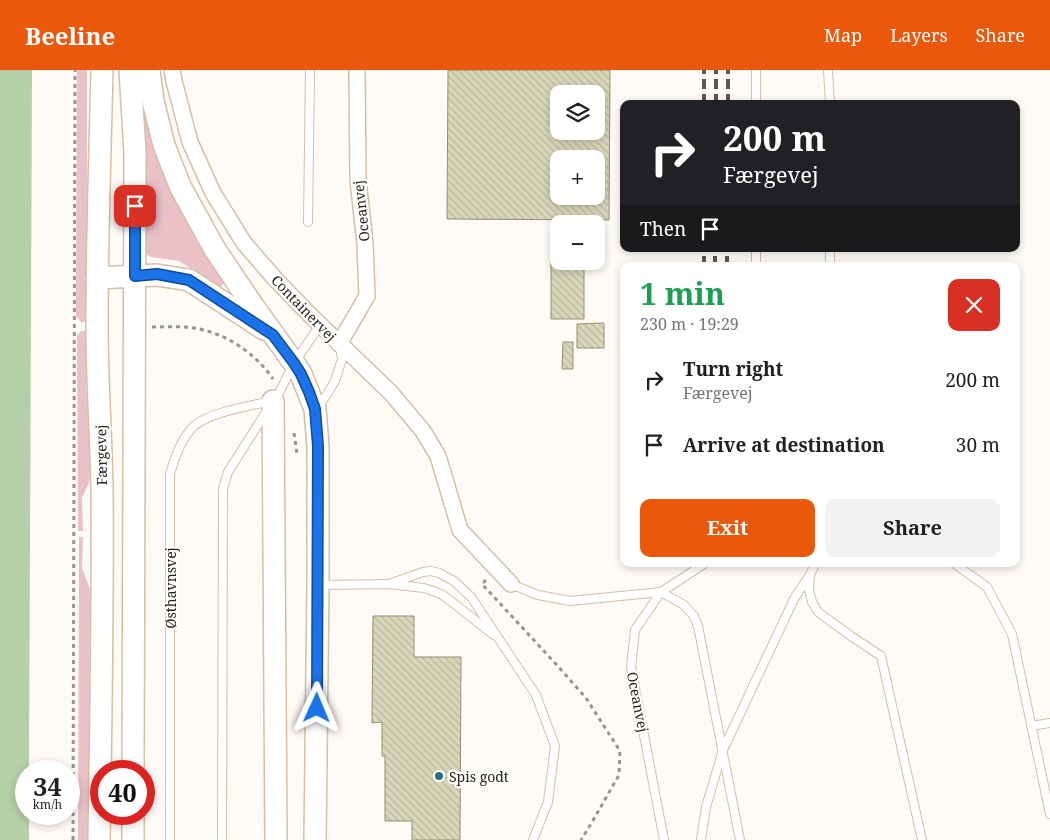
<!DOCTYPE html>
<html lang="en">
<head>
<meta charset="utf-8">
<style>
	body { margin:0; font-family:"Noto Serif",serif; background:#f2f2f2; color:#202124; height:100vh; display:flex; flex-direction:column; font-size:19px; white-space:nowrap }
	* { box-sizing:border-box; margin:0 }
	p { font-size:16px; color:#757577 }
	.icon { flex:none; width:28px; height:28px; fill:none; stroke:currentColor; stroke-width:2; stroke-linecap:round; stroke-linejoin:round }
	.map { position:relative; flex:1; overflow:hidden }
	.details { position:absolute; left:620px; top:192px; width:400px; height:305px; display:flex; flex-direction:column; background:#fff; border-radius:10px; box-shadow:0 2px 8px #0003 }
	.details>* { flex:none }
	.top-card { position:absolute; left:620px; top:30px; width:400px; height:152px; border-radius:10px; box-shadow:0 2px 8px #0003; background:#202124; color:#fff; overflow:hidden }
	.buttons { position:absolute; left:550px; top:15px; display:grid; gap:10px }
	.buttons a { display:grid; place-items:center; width:55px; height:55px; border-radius:10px; background:#fff; box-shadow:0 2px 8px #0003; font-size:25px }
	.speed { position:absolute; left:15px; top:690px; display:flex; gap:10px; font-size:25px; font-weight:700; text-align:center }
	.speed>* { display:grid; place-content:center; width:65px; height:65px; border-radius:50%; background:#fff; box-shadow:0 2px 8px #0003; line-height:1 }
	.speed small { font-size:12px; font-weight:400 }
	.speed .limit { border:8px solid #d22; background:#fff; color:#111 }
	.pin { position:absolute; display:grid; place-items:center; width:42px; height:42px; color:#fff; margin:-21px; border-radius:10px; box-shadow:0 2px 8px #0006 }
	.me { position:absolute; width:55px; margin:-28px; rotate:1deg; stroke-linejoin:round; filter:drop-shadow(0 0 4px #0008) }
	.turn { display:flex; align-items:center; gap:18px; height:105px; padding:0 20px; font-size:22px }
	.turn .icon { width:65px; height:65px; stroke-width:2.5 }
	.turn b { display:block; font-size:35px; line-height:42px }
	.then { display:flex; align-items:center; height:48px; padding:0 20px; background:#0003; gap:10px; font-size:19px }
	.round { display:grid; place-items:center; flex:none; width:52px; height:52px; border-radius:10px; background:#f2f2f2 }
	.head { display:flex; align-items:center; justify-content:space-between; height:85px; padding:0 20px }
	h1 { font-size:30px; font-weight:700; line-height:38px; color:#1e9e55 }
	.primary-button { display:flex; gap:10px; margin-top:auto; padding:10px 20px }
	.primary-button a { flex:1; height:58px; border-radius:10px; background:#ea580c; color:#fff; font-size:20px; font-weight:700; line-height:58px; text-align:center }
	.primary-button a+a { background:#f2f2f2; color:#202124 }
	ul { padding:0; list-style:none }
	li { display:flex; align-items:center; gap:15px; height:65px; padding:0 20px }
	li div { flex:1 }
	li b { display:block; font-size:19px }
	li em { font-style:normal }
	header { display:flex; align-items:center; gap:30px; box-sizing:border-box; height:70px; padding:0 25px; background:#ea580c; color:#fff }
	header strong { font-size:24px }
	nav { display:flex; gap:28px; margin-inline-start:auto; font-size:18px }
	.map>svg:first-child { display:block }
</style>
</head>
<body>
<header>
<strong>Beeline</strong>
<nav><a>Map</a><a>Layers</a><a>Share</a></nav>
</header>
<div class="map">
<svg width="1050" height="770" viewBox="0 0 1050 770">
	<defs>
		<pattern id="building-back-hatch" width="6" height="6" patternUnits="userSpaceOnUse" patternTransform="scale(1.25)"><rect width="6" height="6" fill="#d9d7b9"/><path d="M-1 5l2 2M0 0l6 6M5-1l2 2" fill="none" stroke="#bab89e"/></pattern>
	</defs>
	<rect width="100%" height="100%" fill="#fefaf5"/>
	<!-- green -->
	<g fill="#e9c1c7">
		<polygon points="77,0 87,0 87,252 81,252 76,246"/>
		<polygon points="143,42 146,42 225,212 222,216 219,216 179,191 151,187 147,185 145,182"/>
		<polygon points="81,261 86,261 86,321 90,352 90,406 89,413 82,428 83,461 78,461 77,265"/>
		<polygon points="79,467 83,467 82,498 90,519 89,770 78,770"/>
	</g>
	<!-- water -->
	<polygon fill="#b5cfa8" points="0,0 32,0 29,701 26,701 26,744 29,744 29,770 0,770"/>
	<!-- building -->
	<g fill="url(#building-back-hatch)" stroke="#928f73" fill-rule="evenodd">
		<path d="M448 0H610L609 150 447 149ZM559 24H596V61H559ZM559 89H596V126H559Z"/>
		<polygon points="551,170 559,170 559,191 584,191 584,249 551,249"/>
		<polygon points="604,253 604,278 577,278 577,254"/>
		<polygon points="563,272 573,272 573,299 562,299"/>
		<polygon points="373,546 414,546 414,587 461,587 460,770 412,770 412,751 385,751 385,686 382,686 382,652 372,653"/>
	</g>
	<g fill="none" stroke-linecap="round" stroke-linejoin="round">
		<defs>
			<g id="lane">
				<polyline points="828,0 830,34"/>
				<polyline points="756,34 756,0"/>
				<polyline points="308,152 310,0"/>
				<polyline points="756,196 756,179"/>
				<polyline points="830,196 830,179"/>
				<polyline points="274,330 280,321 294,293 320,255"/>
				<polyline points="316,338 326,326 335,311 342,289 340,277"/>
				<polyline points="955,494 987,517 1012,564 1050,744"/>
				<polyline points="810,505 809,520 812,532 818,542 851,566 881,586 922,770"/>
				<polyline points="389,514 423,502 431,501 439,503 454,511 471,527 536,625 555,676 548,732 533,770"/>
				<polyline points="511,514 538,525 570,531 661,522 684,535 694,546 698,556 740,770"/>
				<polyline points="318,515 389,514 424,518 433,521 443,525 494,565"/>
				<polyline points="1031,656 1050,653"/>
				<path d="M170 770V404C175 387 181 369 194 356 210 342 250 336 271 331"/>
				<polyline points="222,770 223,419 228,402 268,339"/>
				<polyline points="664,770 631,597 635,560 661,522 704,494"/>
				<polyline points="701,770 706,737 723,680 795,527 810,505 815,494"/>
			</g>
			<g id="street">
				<polyline points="172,0 174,11 190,72 213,123 244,173 276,210 312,247 391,323 423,361 438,386 460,460 511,514"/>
				<polyline points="339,274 367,226 365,173 358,110 357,0"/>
			</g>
			<g id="secondary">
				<polyline points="130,0 135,83 133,701"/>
				<polyline points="149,0 153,31 164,75 180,116 214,178 253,236 294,293 301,304 315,339 318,376 318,515 315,770"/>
				<polyline points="97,208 157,205 189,210 264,259"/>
				<polyline points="273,331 276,770"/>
				<path d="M99 770C101 653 103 535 102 418 101 364 97 310 97 255 97 170 100 85 102 0"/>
				<polyline points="133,770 133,744"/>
			</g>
		</defs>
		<!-- lane casing -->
		<use href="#lane" stroke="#d4bfa7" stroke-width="10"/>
		<!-- street casing -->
		<use href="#street" stroke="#d4bfa7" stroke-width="18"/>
		<!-- secondary casing -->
		<use href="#secondary" stroke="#d4bfa7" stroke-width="24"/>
		<!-- path -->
		<g stroke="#9a948d" stroke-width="3" stroke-dasharray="4 4" stroke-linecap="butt">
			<path d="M152 257C166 257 180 256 194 258 226 263 255 283 273 309"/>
			<polyline points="294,363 297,384"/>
			<polyline points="486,510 482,514 555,593 586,628 620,681 619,705 591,754 581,770"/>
			<polyline points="73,770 75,0"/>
		</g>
		<!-- lane -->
		<use href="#lane" stroke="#fff" stroke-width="8"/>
		<!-- street -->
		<use href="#street" stroke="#fff" stroke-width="15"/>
		<!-- secondary -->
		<use href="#secondary" stroke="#fff" stroke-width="21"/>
		<!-- rail -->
		<g stroke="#5d564e" stroke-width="4" stroke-dasharray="10 5" stroke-linecap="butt">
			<polyline points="704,34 704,0"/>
			<polyline points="716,34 716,0"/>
			<polyline points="728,34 728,0"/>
			<polyline points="704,196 704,179"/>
			<polyline points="715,196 715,179"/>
			<polyline points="727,196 727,179"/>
		</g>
	</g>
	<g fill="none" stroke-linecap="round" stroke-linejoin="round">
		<defs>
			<polyline id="route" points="135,136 135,206 157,204 189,210 273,265 294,293 301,304 309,322 315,339 318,376 317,638"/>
		</defs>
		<!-- route casing -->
		<use href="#route" stroke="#114b97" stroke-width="12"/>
		<!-- route -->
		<use href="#route" stroke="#1a73e8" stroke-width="9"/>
	</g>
	<!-- markers -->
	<circle fill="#306a83" stroke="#fff" stroke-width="2" cx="439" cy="706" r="5"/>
	<g text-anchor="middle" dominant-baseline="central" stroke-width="4.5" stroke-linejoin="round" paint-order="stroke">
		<!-- street labels -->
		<g font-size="14" fill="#292118" stroke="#fff">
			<text transform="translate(361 141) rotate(-96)">Oceanvej</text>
			<text transform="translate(304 238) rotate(46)">Containervej</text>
			<text transform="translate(101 385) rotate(-91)">Færgevej</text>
			<text transform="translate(170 518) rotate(-90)">Østhavnsvej</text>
			<text transform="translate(638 632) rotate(79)">Oceanvej</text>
		</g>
		<!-- poi labels -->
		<g font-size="14" fill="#292118" stroke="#fff" text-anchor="start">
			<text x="449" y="706">Spis godt</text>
		</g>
	</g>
</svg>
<div class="buttons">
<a><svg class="icon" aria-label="layers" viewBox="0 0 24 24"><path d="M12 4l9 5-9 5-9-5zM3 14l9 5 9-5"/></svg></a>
<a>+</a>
<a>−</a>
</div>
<div class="speed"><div>34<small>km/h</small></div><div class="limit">40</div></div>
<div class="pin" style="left:135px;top:136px;background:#d93025"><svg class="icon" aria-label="arrive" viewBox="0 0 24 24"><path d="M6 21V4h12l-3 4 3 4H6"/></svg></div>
<svg class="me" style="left:317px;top:638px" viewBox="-20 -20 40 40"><path d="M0-17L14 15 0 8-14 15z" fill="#1a73e8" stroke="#fff" stroke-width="4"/></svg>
<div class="top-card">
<div class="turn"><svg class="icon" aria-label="right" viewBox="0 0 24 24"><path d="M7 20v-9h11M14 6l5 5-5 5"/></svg><div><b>200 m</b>Færgevej</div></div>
<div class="then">Then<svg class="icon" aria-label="arrive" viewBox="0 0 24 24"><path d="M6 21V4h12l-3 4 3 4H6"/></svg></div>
</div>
<section class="details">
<div class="head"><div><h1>1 min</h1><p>230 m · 19:29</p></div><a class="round" style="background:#d93025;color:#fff"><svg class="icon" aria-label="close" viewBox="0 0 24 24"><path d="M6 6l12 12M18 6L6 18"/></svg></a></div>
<ul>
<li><svg class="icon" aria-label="right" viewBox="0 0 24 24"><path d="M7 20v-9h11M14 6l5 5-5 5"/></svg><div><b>Turn right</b><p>Færgevej</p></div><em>200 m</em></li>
<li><svg class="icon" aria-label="arrive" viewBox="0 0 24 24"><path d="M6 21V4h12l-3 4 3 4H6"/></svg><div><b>Arrive at destination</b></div><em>30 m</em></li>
</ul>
<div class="primary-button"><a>Exit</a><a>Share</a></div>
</section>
</div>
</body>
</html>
